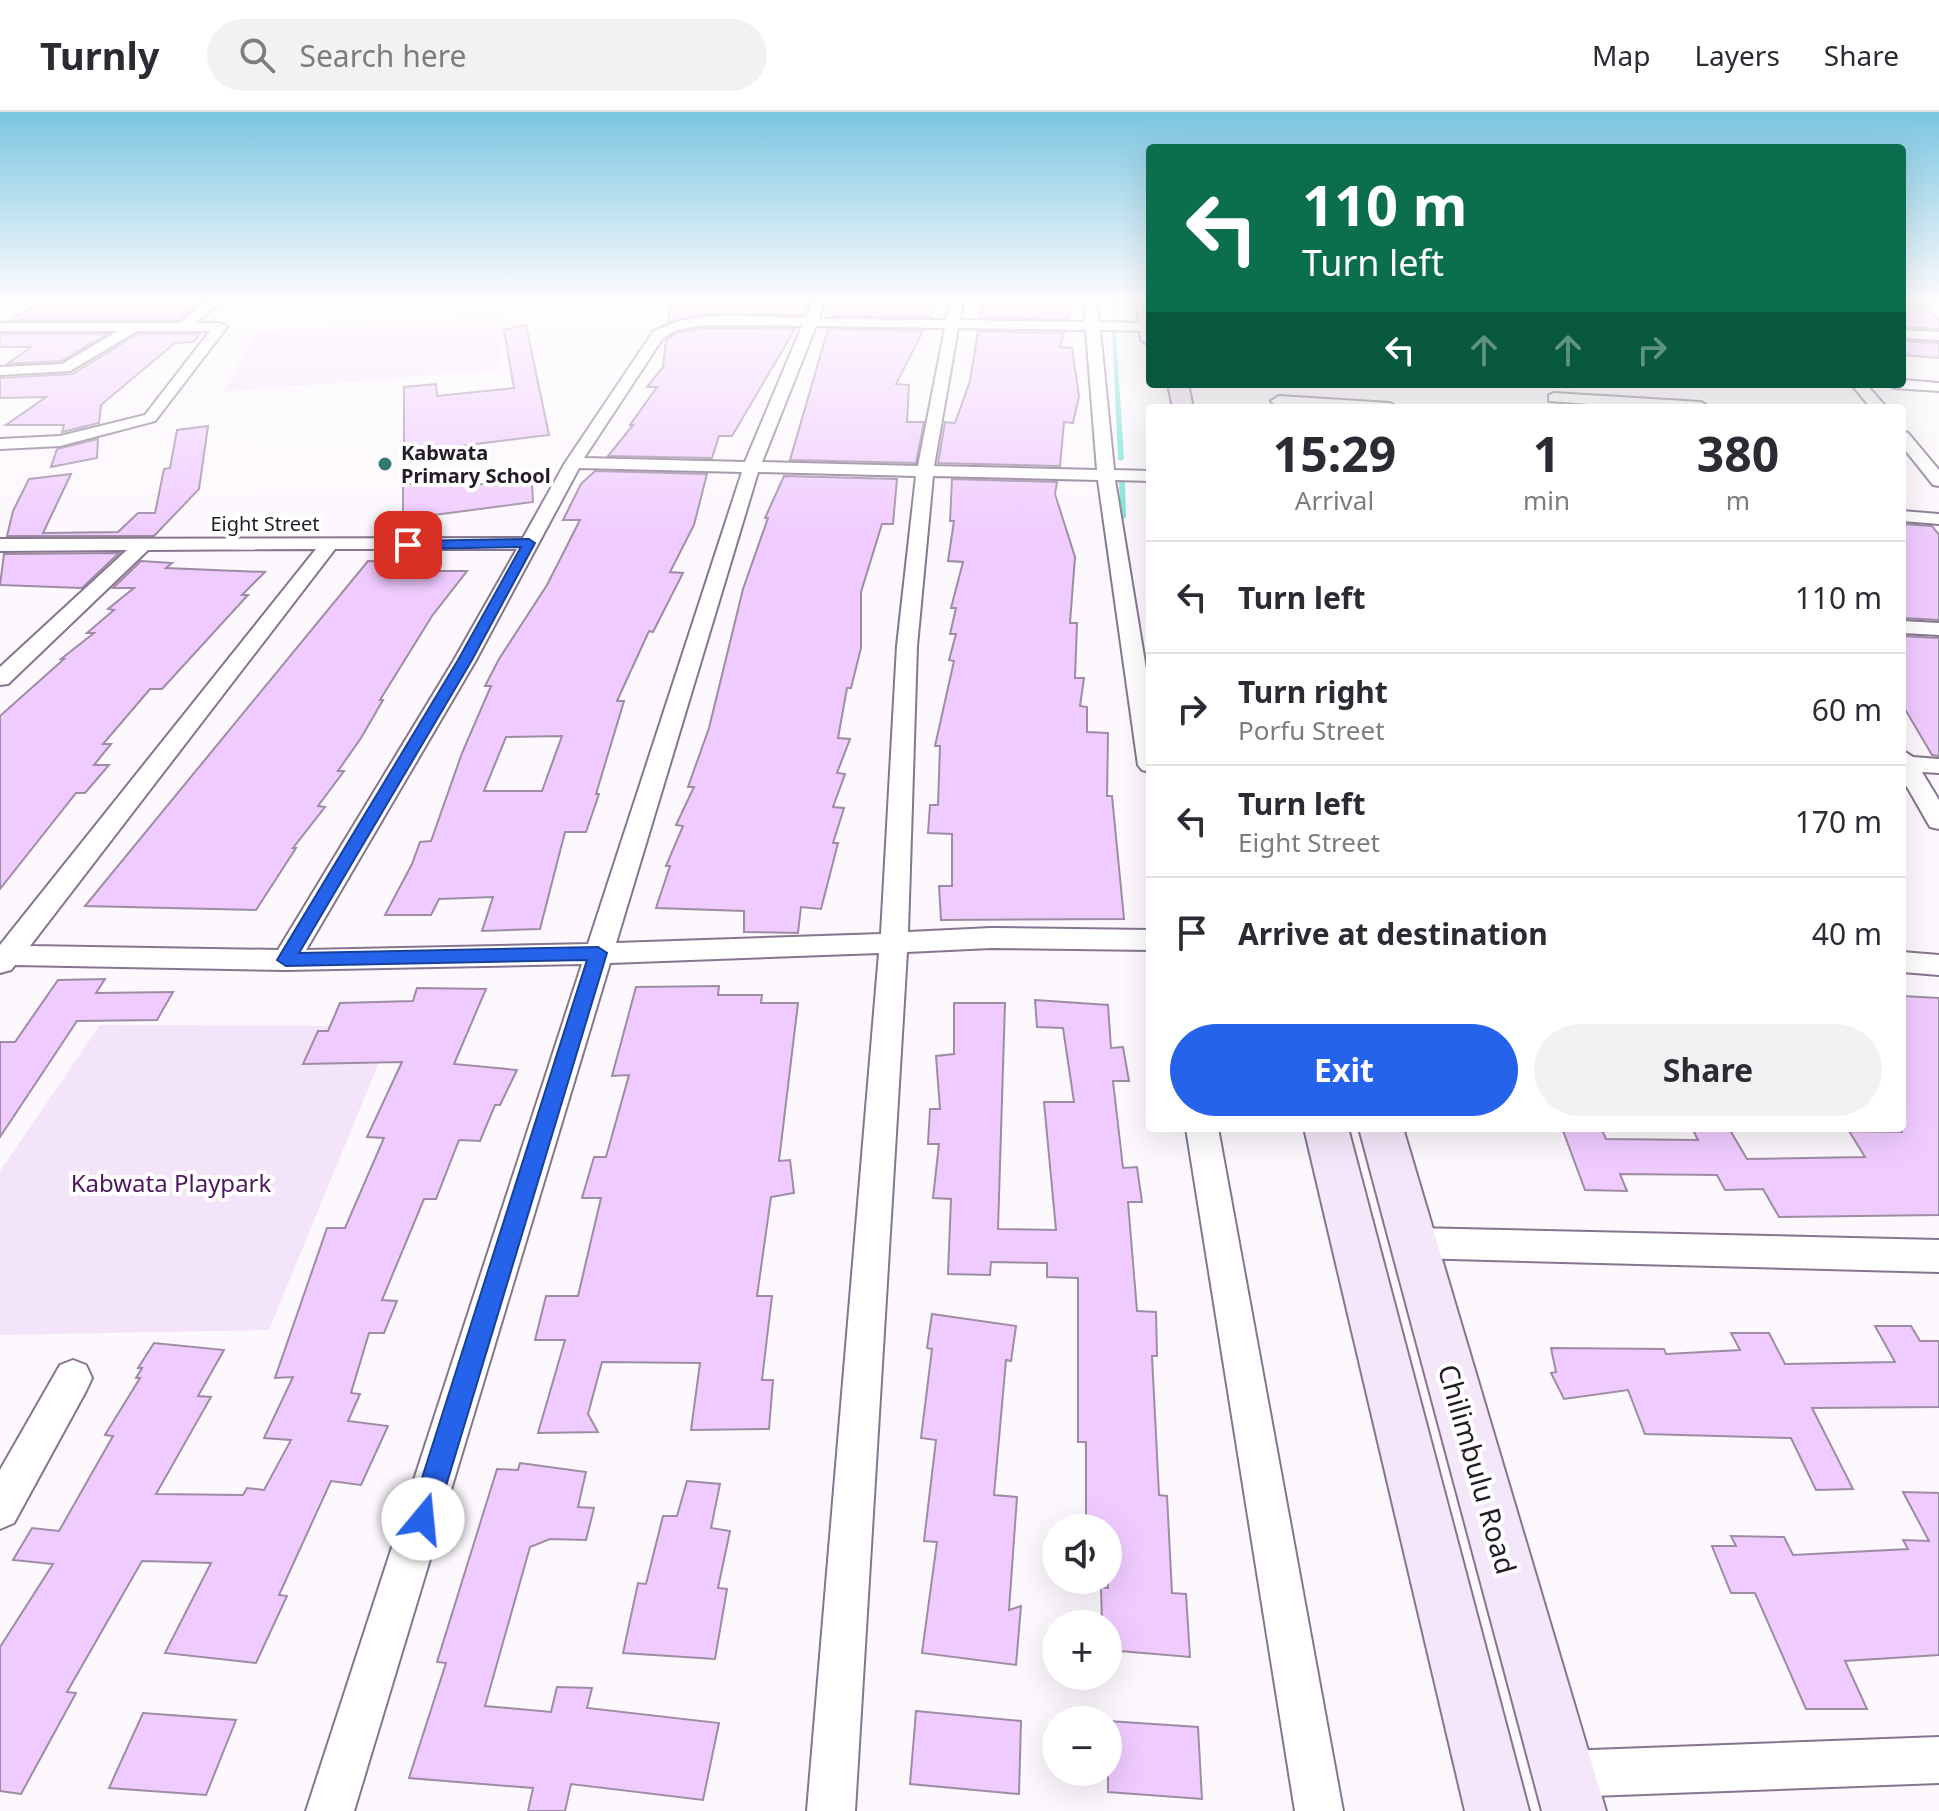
<!DOCTYPE html>
<html lang="en">
<head>
<meta charset="utf-8">
<style>
	body { margin:0; font-family:"Noto Sans",sans-serif; background:#f2f2f3; color:#2b2b33; height:100vh; display:flex; flex-direction:column; font-size:30px; white-space:nowrap }
	* { box-sizing:border-box; margin:0 }
	p { font-size:26px; color:#7c7c81 }
	.icon { flex:none; width:44px; height:44px; fill:none; stroke:currentColor; stroke-width:2; stroke-linecap:round; stroke-linejoin:round }
	.map { position:relative; flex:1; overflow:hidden }
	.panel { position:absolute; left:1146px; top:292px; width:760px; height:728px; display:flex; flex-direction:column; background:#fff; border-radius:8px; box-shadow:0 8px 32px #0002 }
	.panel>* { flex:none }
	.top-card { position:absolute; left:1146px; top:32px; width:760px; height:244px; border-radius:8px; box-shadow:0 8px 32px #0002; background:#0b6e4f; color:#fff; overflow:hidden }
	.tools { position:absolute; left:1042px; top:1402px; display:grid; gap:16px }
	.tools a { display:grid; place-items:center; width:80px; height:80px; border-radius:50%; background:#fff; box-shadow:0 8px 32px #0002; font-size:40px }
	.pin { position:absolute; display:grid; place-items:center; width:68px; height:68px; color:#fff; margin:-34px; border-radius:16px; box-shadow:0 4px 12px #0006 }
	.me { position:absolute; width:88px; margin:-44px; rotate:17deg; stroke-linejoin:round; filter:drop-shadow(0 0 6px #0008) }
	.turn { display:flex; align-items:center; gap:28px; height:168px; padding:0 24px; font-size:36px }
	.turn .icon { width:104px; height:104px; stroke-width:2.5 }
	.turn b { display:block; font-size:56px; line-height:68px }
	.lanes { display:flex; align-items:center; height:76px; padding:0 24px; background:#0003; justify-content:center; gap:40px; direction:ltr }
	.lanes .off { opacity:.35 }
	.eta { display:flex; justify-content:space-evenly; align-items:center; height:136px; text-align:center }
	.eta b { font-size:48px; font-weight:700; line-height:56px }
	.action { display:flex; gap:16px; margin-top:auto; padding:16px 24px }
	.action a { flex:1; height:92px; border-radius:48px; background:#2563eb; color:#fff; font-size:32px; font-weight:700; line-height:92px; text-align:center }
	.action a+a { background:#f2f2f3; color:#2b2b33 }
	ul { padding:0; list-style:none }
	li { display:flex; align-items:center; gap:24px; height:112px; padding:0 24px; border-top:2px solid #e1e1e2 }
	li div { flex:1 }
	li b { display:block; font-size:30px }
	li em { font-style:normal }
	header { display:flex; align-items:center; gap:48px; box-sizing:border-box; height:112px; padding:0 40px; background:#fff; border-bottom:2px solid #e1e1e2 }
	header strong { font-size:38px }
	nav { display:flex; gap:44px; margin-inline-start:auto; font-size:28px }
	.search { width:560px; height:72px; background:#f2f2f3; display:flex; align-items:center; gap:20px; box-sizing:border-box; padding:0 28px; border-radius:44px; color:#7c7c81; font-size:30px }
	.map>svg:first-child { display:block }
</style>
</head>
<body>
<header>
<strong>Turnly</strong>
<div class="search"><svg class="icon" aria-label="search" viewBox="0 0 24 24"><circle cx="10" cy="10" r="6"/><path d="M15 15l6 6"/></svg>Search here</div>
<nav><a>Map</a><a>Layers</a><a>Share</a></nav>
</header>
<div class="map">
<svg width="1939" height="1699" viewBox="0 0 1939 1699">
	<rect width="100%" height="100%" fill="#fcf8fd"/>
	<!-- green -->
	<g fill="#f3e4f9">
		<polygon points="506,203 499,258 223,280 255,221"/>
		<polygon points="100,913 394,914 269,1218 0,1223 0,1059"/>
	</g>
	<g fill="none" stroke-linecap="round" stroke-linejoin="round">
		<!-- stream -->
		<g fill="#78e1d6" fill-rule="evenodd">
			<polygon points="1112,187 1116,187 1118,204 1114,203"/>
			<polygon points="1114,218 1116,219 1124,347 1121,349 1118,347 1112,219"/>
			<polygon points="1122,367 1125,369 1126,405 1123,407 1120,405 1119,369"/>
		</g>
	</g>
	<!-- building -->
	<g fill="#f0cbff" stroke="#9e8ca5" stroke-width="2" fill-rule="evenodd">
		<polygon points="46,187 204,187 179,208 10,208"/>
		<polygon points="774,187 811,187 803,203 708,202 668,210 670,192 770,194"/>
		<polygon points="838,187 921,187 920,194 936,194 931,205 832,204"/>
		<polygon points="982,187 1052,187 1073,188 1068,207 980,205"/>
		<polygon points="1902,191 1924,193 1939,208 1939,217 1902,215"/>
		<polygon points="526,213 549,323 404,341 404,275 436,272 437,284 514,276 504,218"/>
		<polygon points="706,216 795,217 732,324 719,324 712,346 608,344 633,313 630,313 657,275 647,275 663,255 666,228 677,221"/>
		<polygon points="828,217 923,219 896,272 909,273 907,310 924,310 916,351 790,348"/>
		<polygon points="978,219 1064,221 1060,235 1072,236 1079,284 1073,311 1064,310 1060,354 938,351 945,310 955,311 970,269"/>
		<polygon points="0,222 107,222 61,249 7,252 31,235 0,235"/>
		<polygon points="138,222 200,222 193,230 175,231 101,293 99,311 62,320 64,313 6,313 46,285 0,286 0,266 72,262"/>
		<polygon points="1902,229 1939,231 1939,246 1902,243"/>
		<polygon points="208,314 199,377 154,424 7,424 13,399 29,367 71,362 43,421 118,420 138,401 155,401 164,357 170,356 177,318"/>
		<polygon points="98,327 97,346 51,355 57,337"/>
		<path d="M595 359 707 362 694 413 670 460 683 461 653 520 649 519 617 589H624L596 682H599L586 720H565L540 817 482 819 493 785 439 787 431 803H385L412 752 420 730 431 729 462 641 491 574H485L499 547 547 473 580 408H563L581 372ZM562 624 542 679H484L506 625Z"/>
		<polygon points="784,364 897,367 893,412 882,412 861,480 861,536 851,576 847,576 838,626 850,627 837,661 845,662 833,695 844,696 833,731 838,731 821,797 801,795 798,821 744,820 744,799 656,796 670,754 666,754 683,714 676,713 694,675 688,675 709,616 743,477 768,406 765,406"/>
		<polygon points="952,367 1057,370 1055,382 1075,445 1070,511 1077,511 1075,566 1084,566 1080,594 1087,595 1087,620 1108,621 1107,684 1112,684 1124,807 941,808 939,774 952,774 952,722 928,721 930,693 938,693 940,634 935,634 954,549 949,548 956,522 950,522 956,496 951,496 963,450 948,449 954,409 950,409"/>
		<polygon points="403,372 532,372 533,390 403,407"/>
		<polygon points="1902,412 1932,414 1939,423 1939,508 1902,506"/>
		<polygon points="119,441 82,476 0,473 4,442"/>
		<polygon points="141,449 172,451 166,456 265,460 242,483 248,483 162,577 150,577 103,632 111,632 94,653 109,653 85,681 76,681 0,777 0,604 64,547 61,547 94,521 87,521 114,498 108,497 134,476 113,476"/>
		<polygon points="368,449 428,450 424,456 435,456 433,459 467,459 432,504 380,588 383,588 361,626 338,659 344,659 318,694 325,695 293,736 296,736 256,798 85,794"/>
		<polygon points="1902,524 1939,526 1939,644 1932,643 1902,592"/>
		<polygon points="105,867 96,881 173,880 157,908 77,909 0,1025 0,930 15,930 58,868"/>
		<polygon points="719,874 718,883 762,883 761,891 798,891 779,1049 790,1048 794,1081 771,1085 757,1184 772,1184 762,1268 773,1268 769,1317 691,1318 700,1251 602,1250 588,1302 598,1320 538,1321 565,1228 535,1228 546,1184 578,1184 601,1086 582,1086 594,1045 606,1045 629,963 612,964 636,875"/>
		<polygon points="417,876 486,877 454,952 517,958 500,993 495,993 480,1029 459,1028 436,1087 424,1087 382,1188 397,1189 384,1221 369,1221 351,1281 360,1282 348,1309 388,1314 361,1373 331,1369 279,1483 287,1484 256,1551 165,1541 211,1451 142,1449 67,1580 76,1581 21,1682 0,1679 0,1535 53,1452 13,1448 32,1416 59,1419 113,1324 105,1323 140,1266 136,1266 142,1256 138,1256 154,1231 224,1238 198,1284 211,1285 156,1382 243,1383 247,1376 264,1378 291,1328 264,1326 293,1265 275,1266 327,1116 345,1116 384,1026 367,1025 402,950 303,952 318,919 328,919 340,891 413,889"/>
		<polygon points="1902,884 1939,886 1939,1103 1779,1105 1763,1077 1725,1078 1717,1063 1620,1062 1627,1079 1585,1078 1562,1016 1601,1016 1606,1027 1698,1028 1693,1018 1730,1018 1747,1047 1865,1045 1849,1019 1902,1020"/>
		<polygon points="1035,888 1108,893 1111,936 1123,935 1129,969 1113,969 1123,1056 1137,1055 1142,1090 1128,1090 1137,1199 1156,1200 1157,1244 1152,1244 1159,1383 1167,1384 1172,1481 1186,1482 1190,1545 1108,1538 1108,1512 1102,1512 1101,1475 1108,1476 1108,1416 1086,1416 1086,1330 1078,1330 1078,1166 1047,1165 1047,1151 991,1150 990,1163 948,1162 951,1087 933,1086 939,1032 928,1032 930,997 940,997 936,944 954,942 954,891 1005,891 998,1117 1056,1118 1044,990 1074,990 1063,916 1037,915"/>
		<polygon points="932,1202 1016,1214 1011,1249 1006,1248 994,1383 1017,1385 1009,1498 1021,1494 1016,1553 922,1541 937,1430 924,1429 936,1328 921,1326 932,1237 927,1236"/>
		<polygon points="1875,1214 1911,1214 1920,1229 1939,1229 1939,1295 1812,1296 1853,1377 1816,1378 1791,1326 1645,1322 1628,1278 1564,1287 1551,1261 1556,1260 1551,1236 1664,1237 1666,1242 1740,1238 1731,1221 1769,1221 1785,1252 1895,1250"/>
		<polygon points="520,1351 586,1360 578,1395 594,1396 586,1428 550,1427 530,1435 485,1594 551,1600 557,1575 592,1576 587,1596 719,1611 703,1688 571,1672 565,1699 528,1699 533,1676 409,1666 446,1551 437,1550 497,1357 518,1358"/>
		<polygon points="687,1369 720,1372 711,1416 730,1419 718,1476 727,1477 715,1547 623,1541 638,1471 646,1472 663,1404 677,1404"/>
		<polygon points="1903,1380 1939,1381 1939,1543 1845,1549 1867,1597 1806,1597 1755,1481 1731,1481 1712,1434 1736,1434 1731,1424 1784,1425 1793,1443 1908,1437 1903,1428 1929,1429"/>
		<polygon points="916,1599 1021,1609 1019,1682 910,1672"/>
		<polygon points="143,1601 236,1608 206,1683 109,1676"/>
		<polygon points="1108,1609 1198,1615 1202,1687 1108,1680"/>
	</g>
	<g fill="none" stroke-linecap="round" stroke-linejoin="round">
		<defs>
			<g id="minor">
				<polygon points="209,187 223,187 196,211 220,211 227,215 155,309 60,334 0,337 0,327 60,324 145,303 210,219 137,219 70,259 0,263 0,255 62,252 118,219 0,219 0,211 180,211"/>
				<path d="M814 187H826L819 207 946 208 951 187H963L960 208 1085 210 1084 187H1096L1099 210 1150 211 1148 219 1100 218 1114 358 1150 359V369L1115 368 1150 581V660L1142 658 1138 653 1098 368 933 364 917 534 908 820 991 816 1150 818V838L991 836 907 840 855 1699H807L879 841 610 851 354 1699H306L582 852 286 858 15 853 11 858 0 861V833L316 437 148 438 8 572 0 573V555L127 438 0 439V427L523 426 565 351 653 220C697 195 757 206 806 206ZM706 213 802 214 745 350 584 346 663 226 676 218ZM816 214 945 216 918 354 762 350ZM958 216 1086 218 1097 358 934 354ZM579 356 742 360 588 832 306 838 476 548ZM758 360 916 364 897 534 881 822 616 831ZM335 437H517L454 548 278 838 30 834Z"/>
				<polygon points="1902,218 1939,220 1939,228 1902,226"/>
				<polygon points="1902,268 1939,271 1939,279 1894,276 1887,272 1902,272"/>
				<polygon points="1851,272 1866,272 1887,296 1871,296"/>
				<polygon points="1554,281 1701,290 1709,295 1643,296 1549,289 1549,283"/>
				<polygon points="1279,284 1390,291 1398,296 1318,296 1274,292 1271,289"/>
				<polygon points="1902,319 1908,321 1939,358 1939,374 1933,373 1902,334"/>
				<polygon points="1902,399 1939,402 1939,412 1902,409"/>
				<polygon points="1902,509 1939,511 1939,523 1902,521"/>
				<polygon points="1902,638 1913,645 1939,647 1939,661 1922,660 1939,688 1939,717 1930,715 1902,666"/>
				<polygon points="1902,840 1939,843 1939,863 1902,860"/>
				<polygon points="1186,1016 1218,1016 1343,1699 1295,1699"/>
				<polygon points="1414,1116 1939,1128 1939,1160 1414,1146 1402,1142 1397,1131 1402,1120"/>
				<polygon points="73,1248 86,1253 92,1266 86,1279 14,1411 0,1417 0,1358 60,1253"/>
				<polygon points="1939,1625 1939,1671 1564,1685 1547,1679 1541,1662 1547,1645 1564,1639"/>
			</g>
			<g id="secondary">
				<polygon points="1136,187 1150,187 1150,234 1141,228"/>
				<polygon points="1168,272 1188,272 1193,296 1173,296"/>
				<polygon points="1304,1016 1348,1016 1529,1699 1465,1699"/>
				<polygon points="1359,1016 1403,1016 1606,1699 1542,1699"/>
			</g>
		</defs>
		<!-- minor casing -->
		<use href="#minor" stroke="#86758e" stroke-width="4"/>
		<!-- secondary casing -->
		<use href="#secondary" stroke="#86758e" stroke-width="4"/>
		<!-- minor -->
		<use href="#minor" fill="#fff" fill-rule="evenodd"/>
		<!-- secondary -->
		<use href="#secondary" fill="#f4e7f9" fill-rule="evenodd"/>
	</g>
	<!-- sky -->
	<linearGradient id="sky" x2="0" y2="1"><stop stop-color="#7bc6e1"/><stop offset="0.44" stop-color="#fefcfe"/><stop offset="1" stop-color="#fefcfe" stop-opacity="0"/></linearGradient>
	<rect width="1939" height="425" fill="url(#sky)"/>
	<!-- route -->
	<polygon fill="#2563eb" stroke="#184099" stroke-width="2" points="529,427 535,431 472,548 299,841 598,835 607,841 436,1407 432,1416 423,1420 413,1416 409,1407 587,848 286,854 277,848 458,548 521,435 408,437 402,433 408,429"/>
	<!-- markers -->
	<circle fill="#327972" stroke="#fff" stroke-width="3" cx="385" cy="352" r="8"/>
	<g text-anchor="middle" dominant-baseline="central" stroke-width="8" stroke-linejoin="round" paint-order="stroke">
		<!-- far-poi labels -->
		<g font-size="20" font-weight="bold" fill="#241d27" stroke="#fff" text-anchor="start">
			<text x="401" y="340">Kabwata<tspan x="401" dy="23">Primary School</tspan></text>
		</g>
		<!-- far-street labels -->
		<g font-size="20" fill="#241d27" stroke="#fff">
			<text x="265" y="411">Eight Street</text>
		</g>
		<!-- park labels -->
		<g font-size="24" fill="#4e1761" stroke="#fff">
			<text x="171" y="1070">Kabwata Playpark</text>
		</g>
		<!-- near-street labels -->
		<g font-size="28" fill="#241d27" stroke="#fff">
			<text transform="translate(1478 1357) rotate(74)">Chilimbulu Road</text>
		</g>
	</g>
</svg>
<div class="tools">
<a><svg class="icon" aria-label="sound" viewBox="0 0 24 24"><path d="M4 9h4l5-4v14l-5-4H4zM17 9q2 3 0 6"/></svg></a>
<a>+</a>
<a>−</a>
</div>
<div class="pin" style="left:408px;top:433px;background:#d93025"><svg class="icon" aria-label="arrive" viewBox="0 0 24 24"><path d="M6 21V4h12l-3 4 3 4H6"/></svg></div>
<svg class="me" style="left:423px;top:1407px" viewBox="-20 -20 40 40"><circle r="19" fill="#fff"/><path d="M0-13L10 11 0 6-10 11z" fill="#2563eb"/></svg>
<div class="top-card">
<div class="turn"><svg class="icon" aria-label="left" viewBox="0 0 24 24"><path d="M17 20v-9H6M10 6l-5 5 5 5"/></svg><div><b>110 m</b>Turn left</div></div>
<div class="lanes"><svg class="icon" aria-label="left" viewBox="0 0 24 24"><path d="M17 20v-9H6M10 6l-5 5 5 5"/></svg><svg class="icon off" aria-label="ahead" viewBox="0 0 24 24"><path d="M12 20V5M6 11l6-6 6 6"/></svg><svg class="icon off" aria-label="ahead" viewBox="0 0 24 24"><path d="M12 20V5M6 11l6-6 6 6"/></svg><svg class="icon off" aria-label="right" viewBox="0 0 24 24"><path d="M7 20v-9h11M14 6l5 5-5 5"/></svg></div>
</div>
<section class="panel">
<div class="eta">
<div><b>15:29</b><p>Arrival</p></div>
<div><b>1</b><p>min</p></div>
<div><b>380</b><p>m</p></div>
</div>
<ul>
<li><svg class="icon" aria-label="left" viewBox="0 0 24 24"><path d="M17 20v-9H6M10 6l-5 5 5 5"/></svg><div><b>Turn left</b></div><em>110 m</em></li>
<li><svg class="icon" aria-label="right" viewBox="0 0 24 24"><path d="M7 20v-9h11M14 6l5 5-5 5"/></svg><div><b>Turn right</b><p>Porfu Street</p></div><em>60 m</em></li>
<li><svg class="icon" aria-label="left" viewBox="0 0 24 24"><path d="M17 20v-9H6M10 6l-5 5 5 5"/></svg><div><b>Turn left</b><p>Eight Street</p></div><em>170 m</em></li>
<li><svg class="icon" aria-label="arrive" viewBox="0 0 24 24"><path d="M6 21V4h12l-3 4 3 4H6"/></svg><div><b>Arrive at destination</b></div><em>40 m</em></li>
</ul>
<div class="action"><a>Exit</a><a>Share</a></div>
</section>
</div>
</body>
</html>
